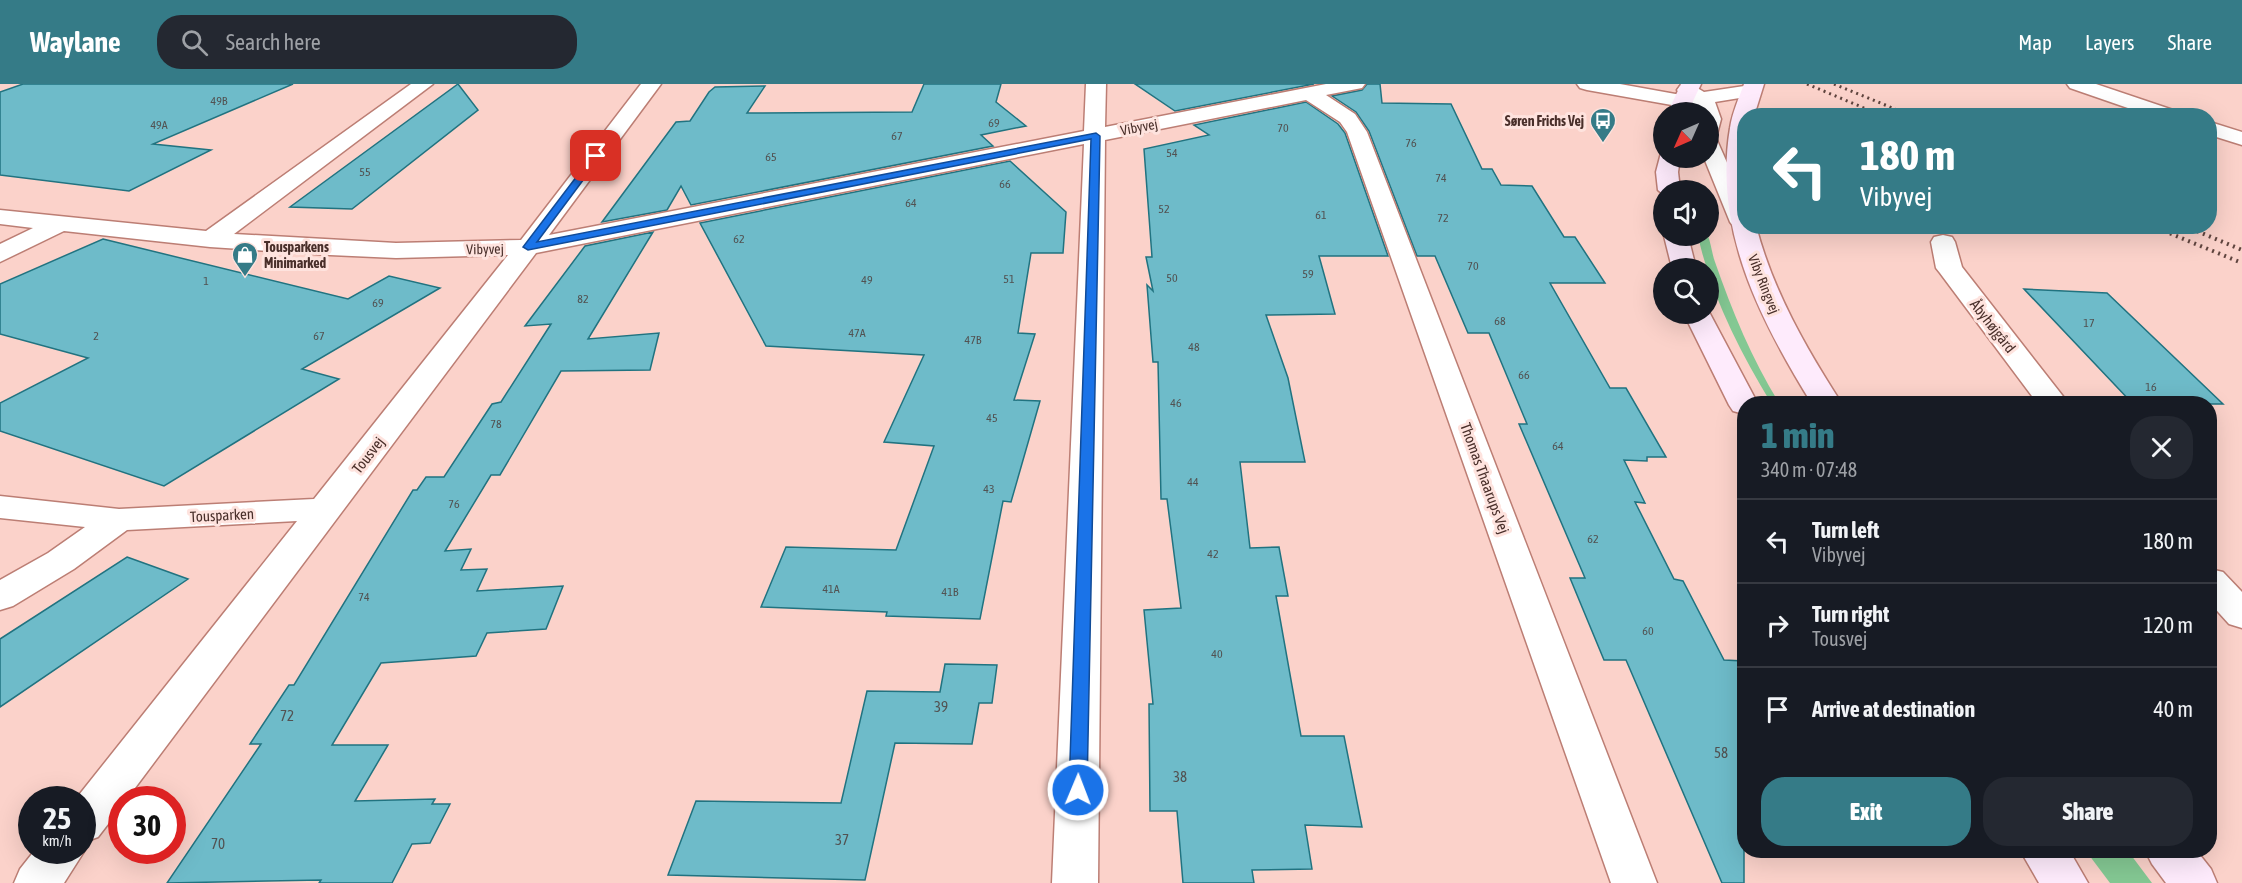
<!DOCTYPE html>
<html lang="en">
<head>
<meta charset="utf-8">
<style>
	body { margin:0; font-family:"Asap Condensed",sans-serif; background:#242831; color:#f1f3f6; height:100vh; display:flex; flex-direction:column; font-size:22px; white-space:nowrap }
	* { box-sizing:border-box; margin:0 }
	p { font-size:20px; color:#9ea1a6 }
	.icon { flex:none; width:33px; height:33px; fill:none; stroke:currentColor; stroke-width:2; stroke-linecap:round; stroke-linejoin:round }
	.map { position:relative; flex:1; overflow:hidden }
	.panel { position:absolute; left:1737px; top:312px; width:480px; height:462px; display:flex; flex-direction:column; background:#171b24; border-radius:24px; box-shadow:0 6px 24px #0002 }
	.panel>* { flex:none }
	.hud { position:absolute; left:1737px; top:24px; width:480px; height:126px; border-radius:24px; box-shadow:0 6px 24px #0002; background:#357b87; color:#fff; overflow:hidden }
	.needle { width:39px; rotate:225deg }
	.controls { position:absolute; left:1653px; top:18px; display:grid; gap:12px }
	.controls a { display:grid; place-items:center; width:66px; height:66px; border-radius:50%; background:#171b24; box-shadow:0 6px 24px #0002; font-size:30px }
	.speed { position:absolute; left:18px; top:702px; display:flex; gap:12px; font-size:30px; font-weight:700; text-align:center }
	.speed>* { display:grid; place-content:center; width:78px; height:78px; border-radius:50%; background:#171b24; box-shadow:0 6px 24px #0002; line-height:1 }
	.speed small { font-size:15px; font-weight:400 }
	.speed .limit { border:9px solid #d22; background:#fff; color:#111 }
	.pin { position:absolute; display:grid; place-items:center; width:51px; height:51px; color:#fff; margin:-26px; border-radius:12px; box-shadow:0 3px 9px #0006 }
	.me { position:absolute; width:66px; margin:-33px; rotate:1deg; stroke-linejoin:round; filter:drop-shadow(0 0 4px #0008) }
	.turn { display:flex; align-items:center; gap:21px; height:126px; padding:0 24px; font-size:27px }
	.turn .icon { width:78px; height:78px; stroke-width:2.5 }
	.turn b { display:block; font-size:42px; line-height:51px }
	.round { display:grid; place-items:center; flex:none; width:63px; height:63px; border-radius:24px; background:#242831 }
	.summary { display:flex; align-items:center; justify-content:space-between; height:102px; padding:0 24px }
	h1 { font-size:36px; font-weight:800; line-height:45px; color:#357b87 }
	.button { display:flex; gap:12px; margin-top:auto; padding:12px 24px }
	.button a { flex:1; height:69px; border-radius:24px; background:#357b87; color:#fff; font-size:24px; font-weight:800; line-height:69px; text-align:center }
	.button a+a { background:#242831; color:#f1f3f6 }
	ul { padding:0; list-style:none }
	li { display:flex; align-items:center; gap:18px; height:84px; padding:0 24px; border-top:2px solid #363941 }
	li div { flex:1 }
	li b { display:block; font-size:22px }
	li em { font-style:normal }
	header { display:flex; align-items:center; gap:36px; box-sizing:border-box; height:84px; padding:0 30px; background:#357b87; color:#fff }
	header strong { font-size:28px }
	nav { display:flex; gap:33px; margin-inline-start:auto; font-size:21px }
	.search { width:420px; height:54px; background:#242831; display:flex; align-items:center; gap:15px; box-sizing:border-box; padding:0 21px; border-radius:24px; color:#9ea1a6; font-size:22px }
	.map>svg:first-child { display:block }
</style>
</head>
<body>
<header>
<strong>Waylane</strong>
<div class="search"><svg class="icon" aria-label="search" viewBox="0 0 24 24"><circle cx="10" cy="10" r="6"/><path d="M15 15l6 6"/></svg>Search here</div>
<nav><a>Map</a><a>Layers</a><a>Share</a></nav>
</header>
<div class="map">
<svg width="2242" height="799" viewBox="0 0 2242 799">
	<rect width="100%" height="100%" fill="#fbd2ca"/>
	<!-- green -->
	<g fill="#84c893">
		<path d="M1708 152C1711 159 1712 170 1715 178 1732 227 1752 275 1779 319H1771C1739 266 1711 211 1698 152Z"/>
		<polygon points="2086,767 2128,767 2152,799 2110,799"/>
	</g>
	<!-- building -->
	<g fill="#6ebbc9" stroke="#217380" stroke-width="1.5">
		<polygon points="23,0 293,0 153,60 211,66 129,107 0,91 0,8"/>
		<polygon points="458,0 478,26 352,125 290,123"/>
		<polygon points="924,0 1001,0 996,18 1026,42 981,51 993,62 691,121 681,102 667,126 602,138 676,38 690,37 709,8 715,3 765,2 747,29 912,28"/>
		<polygon points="1135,0 1314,0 1175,27"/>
		<polygon points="1367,0 1380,0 1382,19 1451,20 1482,85 1492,85 1501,101 1532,102 1564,153 1575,153 1605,199 1550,199 1610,304 1626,304 1666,373 1647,373 1647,377 1624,376 1645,419 1635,418 1674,495 1683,497 1724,576 1744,577 1744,799 1722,799 1626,576 1604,576 1570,494 1585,494 1519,340 1527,340 1489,249 1468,249 1435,172 1417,172 1369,47 1356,28 1332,12 1362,6"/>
		<polygon points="1306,18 1338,40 1345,49 1388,172 1319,172 1335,230 1266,231 1288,294 1305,378 1240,378 1250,464 1279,463 1288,512 1276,512 1301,652 1344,652 1362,743 1305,741 1312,785 1252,786 1254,799 1183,799 1177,727 1150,727 1149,620 1153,620 1144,526 1181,524 1167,415 1161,415 1158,278 1153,278 1147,201 1153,207 1146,173 1152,173 1144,65 1209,51 1194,41"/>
		<polygon points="1010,77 1066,128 1063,169 1031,169 1018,249 1035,250 1014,316 1040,317 1011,418 1003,417 980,535 886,532 887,528 761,523 786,463 896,466 934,362 884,358 924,271 766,262 700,139"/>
		<polygon points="653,148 588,255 659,249 650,286 561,287 500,391 491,391 445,467 471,465 461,486 487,485 477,507 563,502 546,545 487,549 476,572 381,579 332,661 388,661 355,717 435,715 432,720 450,720 430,759 412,760 392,799 319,799 321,796 167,799 261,660 250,660 289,601 294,601 413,406 417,406 426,393 444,393 492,320 501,318 551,240 525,242 585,162"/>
		<polygon points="103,155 348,215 389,192 440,204 302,285 339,295 164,402 0,347 0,319 88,274 0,250 0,200"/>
		<polygon points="2024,205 2107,209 2223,320 2133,320"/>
		<polygon points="127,473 188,495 0,623 0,555"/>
		<polygon points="945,580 997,581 992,619 979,619 972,660 895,659 865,796 668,791 696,717 841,719 867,607 940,608"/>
	</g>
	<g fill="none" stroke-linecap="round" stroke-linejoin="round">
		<defs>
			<g id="minor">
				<polygon points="411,0 433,0 234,150 396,159 521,156 641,0 661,0 549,151 1084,47 1086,0 1106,0 1105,43 1326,0 1365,0 1362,4 1326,11 1355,30 1367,48 1657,799 1611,799 1347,48 1340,38 1306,16 1105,56 1098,799 1052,799 1084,60 536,169 126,716 122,716 122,722 98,753 82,759 82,716 75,716 297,437 127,446 74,485 13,522 0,526 0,496 48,469 85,443 0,434 0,412 119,425 314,415 508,171 396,174 330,171 210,163 64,147 0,178 0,160 33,144 0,140 0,126 206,147"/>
				<polygon points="2067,0 2096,0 2179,28 2182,32 2151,32 2070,4"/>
				<polygon points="2210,38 2242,48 2242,61 2210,51"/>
				<polygon points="1943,151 1952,153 1955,158 1962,183 2069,320 2038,320 1940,189 1936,184 1931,158 1934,153"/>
				<polygon points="2210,485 2223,488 2242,508 2242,544 2229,540 2210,519"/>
				<polygon points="82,761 85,766 64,799 14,799 20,785 35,766 82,766"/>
			</g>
			<polygon id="tertiary" points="1577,0 1620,0 1681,11 1677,6 1680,2 1694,2 1704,8 1751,1 1758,3 1761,7 1758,11 1715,18 1721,35 1716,54 1744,117 1744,142 1750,143 1742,145 1734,143 1730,138 1704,74 1708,74 1708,28 1700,28 1696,21 1683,23 1587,6 1580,4"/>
			<g id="secondary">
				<polygon points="1681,0 1701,0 1688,28 1668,28"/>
				<path d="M1744 0H1764L1754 32H1744V142H1756C1773 207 1806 264 1842 320H1812C1760 236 1713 145 1730 44 1732 29 1739 14 1744 0Z"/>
				<polygon points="1661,69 1664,69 1664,74 1680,74 1678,88 1680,106 1664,106 1664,111 1658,106 1656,88"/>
				<polygon points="1664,152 1688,152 1696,184 1672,184"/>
				<polygon points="1708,226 1758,320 1744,320 1744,330 1733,327 1729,321 1684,230 1708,230"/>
				<polygon points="2020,766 2069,766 2088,799 2039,799"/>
				<polygon points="2145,766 2196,766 2211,785 2217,799 2166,799 2152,780"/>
			</g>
		</defs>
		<!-- minor casing -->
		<use href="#minor" stroke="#bc7e74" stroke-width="3"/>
		<!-- tertiary casing -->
		<use href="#tertiary" stroke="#bc7e74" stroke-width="3"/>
		<!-- secondary casing -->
		<use href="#secondary" stroke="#bc7e74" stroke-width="3"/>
		<!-- minor -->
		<use href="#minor" fill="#fff" fill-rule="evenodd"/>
		<!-- tertiary -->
		<use href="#tertiary" fill="#fff" fill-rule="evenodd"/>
		<!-- secondary -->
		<use href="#secondary" fill="#feebfc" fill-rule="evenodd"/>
		<!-- rail-far1 -->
		<g stroke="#5f443e" stroke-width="3" stroke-dasharray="2 4" stroke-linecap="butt">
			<polyline points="1807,0 1883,32"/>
			<polyline points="1834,0 1912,32"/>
		</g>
		<!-- rail -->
		<g stroke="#5f443e" stroke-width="4" stroke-dasharray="2 4.5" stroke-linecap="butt">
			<polyline points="2152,142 2242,179"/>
			<polyline points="2185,142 2242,166"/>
		</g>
	</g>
	<!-- route -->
	<polygon fill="#1a73e8" stroke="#114b97" stroke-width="1.5" points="1096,49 1100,52 1087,706 1084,711 1078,713 1071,711 1069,706 1091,55 528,166 523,163 593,71 596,70 601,72 537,158"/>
	<!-- icons -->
	<defs>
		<symbol id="bus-pin" viewBox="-11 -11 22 30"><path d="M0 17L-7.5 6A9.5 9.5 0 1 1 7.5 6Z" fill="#357b87" stroke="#fee3de"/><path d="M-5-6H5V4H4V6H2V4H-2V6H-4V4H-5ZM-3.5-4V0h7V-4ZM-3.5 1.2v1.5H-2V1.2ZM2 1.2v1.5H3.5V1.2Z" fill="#fff"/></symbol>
		<symbol id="shop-pin" viewBox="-11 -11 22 30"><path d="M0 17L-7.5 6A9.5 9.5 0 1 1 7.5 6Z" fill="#357b87" stroke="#fee3de"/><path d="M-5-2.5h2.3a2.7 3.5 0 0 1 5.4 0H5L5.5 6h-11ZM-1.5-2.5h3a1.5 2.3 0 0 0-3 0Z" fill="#fff"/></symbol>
	</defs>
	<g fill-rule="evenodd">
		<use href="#bus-pin" x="1588" y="22" width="30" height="40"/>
		<use href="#shop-pin" x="230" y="156" width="30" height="40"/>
	</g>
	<g text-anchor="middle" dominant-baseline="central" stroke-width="6" stroke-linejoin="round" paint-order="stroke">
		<!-- number labels -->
		<g font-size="12" fill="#525252">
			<text x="219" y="17">49B</text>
			<text x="994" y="39">69</text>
			<text x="159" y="41">49A</text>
			<text x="1283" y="44">70</text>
			<text x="897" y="52">67</text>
			<text x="1411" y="59">76</text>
			<text x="1172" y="69">54</text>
			<text x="771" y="73">65</text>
			<text x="365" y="88">55</text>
			<text x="1441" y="94">74</text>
			<text x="1005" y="100">66</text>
			<text x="911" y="119">64</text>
			<text x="1164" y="125">52</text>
			<text x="1321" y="131">61</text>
			<text x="1443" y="134">72</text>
			<text x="739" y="155">62</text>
			<text x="1473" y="182">70</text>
			<text x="1308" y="190">59</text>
			<text x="1172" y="194">50</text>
			<text x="1009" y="195">51</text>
			<text x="867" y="196">49</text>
			<text x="206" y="197">1</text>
			<text x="583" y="215">82</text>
			<text x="378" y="219">69</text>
			<text x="1500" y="237">68</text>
			<text x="2089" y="239">17</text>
			<text x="857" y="249">47A</text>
			<text x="96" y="252">2</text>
			<text x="319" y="252">67</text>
			<text x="973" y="256">47B</text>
			<text x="1194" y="263">48</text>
			<text x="1524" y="291">66</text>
			<text x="2151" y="303">16</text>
			<text x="1176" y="319">46</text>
			<text x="992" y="334">45</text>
			<text x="496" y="340">78</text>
			<text x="1558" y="362">64</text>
			<text x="1193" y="398">44</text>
			<text x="989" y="405">43</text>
			<text x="454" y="420">76</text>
			<text x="1593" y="455">62</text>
			<text x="1213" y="470">42</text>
			<text x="831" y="505">41A</text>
			<text x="950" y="508">41B</text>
			<text x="364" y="513">74</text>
			<text x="1648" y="547">60</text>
			<text x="1217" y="570">40</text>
		</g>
		<!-- far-poi labels -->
		<g font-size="14" font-weight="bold" fill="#492f2a" stroke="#fee3de" text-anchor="end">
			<text x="1584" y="37">Søren Frichs Vej</text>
			<text x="264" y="163" text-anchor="start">Tousparkens<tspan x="264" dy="16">Minimarked</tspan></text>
		</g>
		<!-- far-street labels -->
		<g font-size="14" fill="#492f2a" stroke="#fee3de">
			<text transform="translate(1139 43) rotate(-11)">Vibyvej</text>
			<text transform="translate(485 165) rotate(-1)">Vibyvej</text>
			<text transform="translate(1764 200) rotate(68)">Viby Ringvej</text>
		</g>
		<!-- street labels -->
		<g font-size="15" fill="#492f2a" stroke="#fee3de">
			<text transform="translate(1993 242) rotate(52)">Åbyhøjgård</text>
			<text transform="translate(368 371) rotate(-52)">Tousvej</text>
			<text transform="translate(1485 394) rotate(70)">Thomas Thaarups Vej</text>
			<text transform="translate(222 431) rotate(-3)">Tousparken</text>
		</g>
		<!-- near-number labels -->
		<g font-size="15" fill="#525252">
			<text x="941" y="622">39</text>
			<text x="287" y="631">72</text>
			<text x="1721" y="668">58</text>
			<text x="1180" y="692">38</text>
			<text x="842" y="755">37</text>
			<text x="218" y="759">70</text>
		</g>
	</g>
</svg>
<div class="controls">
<a><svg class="needle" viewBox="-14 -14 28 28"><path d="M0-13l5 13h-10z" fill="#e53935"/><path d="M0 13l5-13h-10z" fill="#9ea1a6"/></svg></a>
<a><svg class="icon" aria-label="sound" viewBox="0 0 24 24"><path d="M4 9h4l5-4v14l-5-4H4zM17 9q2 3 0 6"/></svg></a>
<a><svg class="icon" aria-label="search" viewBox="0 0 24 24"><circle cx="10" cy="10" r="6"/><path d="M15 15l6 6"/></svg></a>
</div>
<div class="speed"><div>25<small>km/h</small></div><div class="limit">30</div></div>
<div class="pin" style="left:596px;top:72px;background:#d93025"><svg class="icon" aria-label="arrive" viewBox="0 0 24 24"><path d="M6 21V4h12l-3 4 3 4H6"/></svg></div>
<svg class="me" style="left:1078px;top:706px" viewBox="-20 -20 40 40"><circle r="17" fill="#1a73e8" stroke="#fff" stroke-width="3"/><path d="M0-11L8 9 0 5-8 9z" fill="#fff"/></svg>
<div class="hud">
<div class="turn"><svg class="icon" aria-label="left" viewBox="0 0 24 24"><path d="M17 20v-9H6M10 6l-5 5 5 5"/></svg><div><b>180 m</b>Vibyvej</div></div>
</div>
<section class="panel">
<div class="summary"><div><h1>1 min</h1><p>340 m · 07:48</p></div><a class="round"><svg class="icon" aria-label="close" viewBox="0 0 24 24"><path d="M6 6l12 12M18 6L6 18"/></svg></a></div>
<ul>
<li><svg class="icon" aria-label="left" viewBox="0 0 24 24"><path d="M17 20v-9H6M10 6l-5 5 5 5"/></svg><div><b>Turn left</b><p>Vibyvej</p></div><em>180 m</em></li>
<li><svg class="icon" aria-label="right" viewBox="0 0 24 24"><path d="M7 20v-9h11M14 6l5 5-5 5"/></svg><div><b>Turn right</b><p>Tousvej</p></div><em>120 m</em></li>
<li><svg class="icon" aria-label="arrive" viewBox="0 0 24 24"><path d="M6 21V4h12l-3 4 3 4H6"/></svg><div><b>Arrive at destination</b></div><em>40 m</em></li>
</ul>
<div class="button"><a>Exit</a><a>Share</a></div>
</section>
</div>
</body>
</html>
